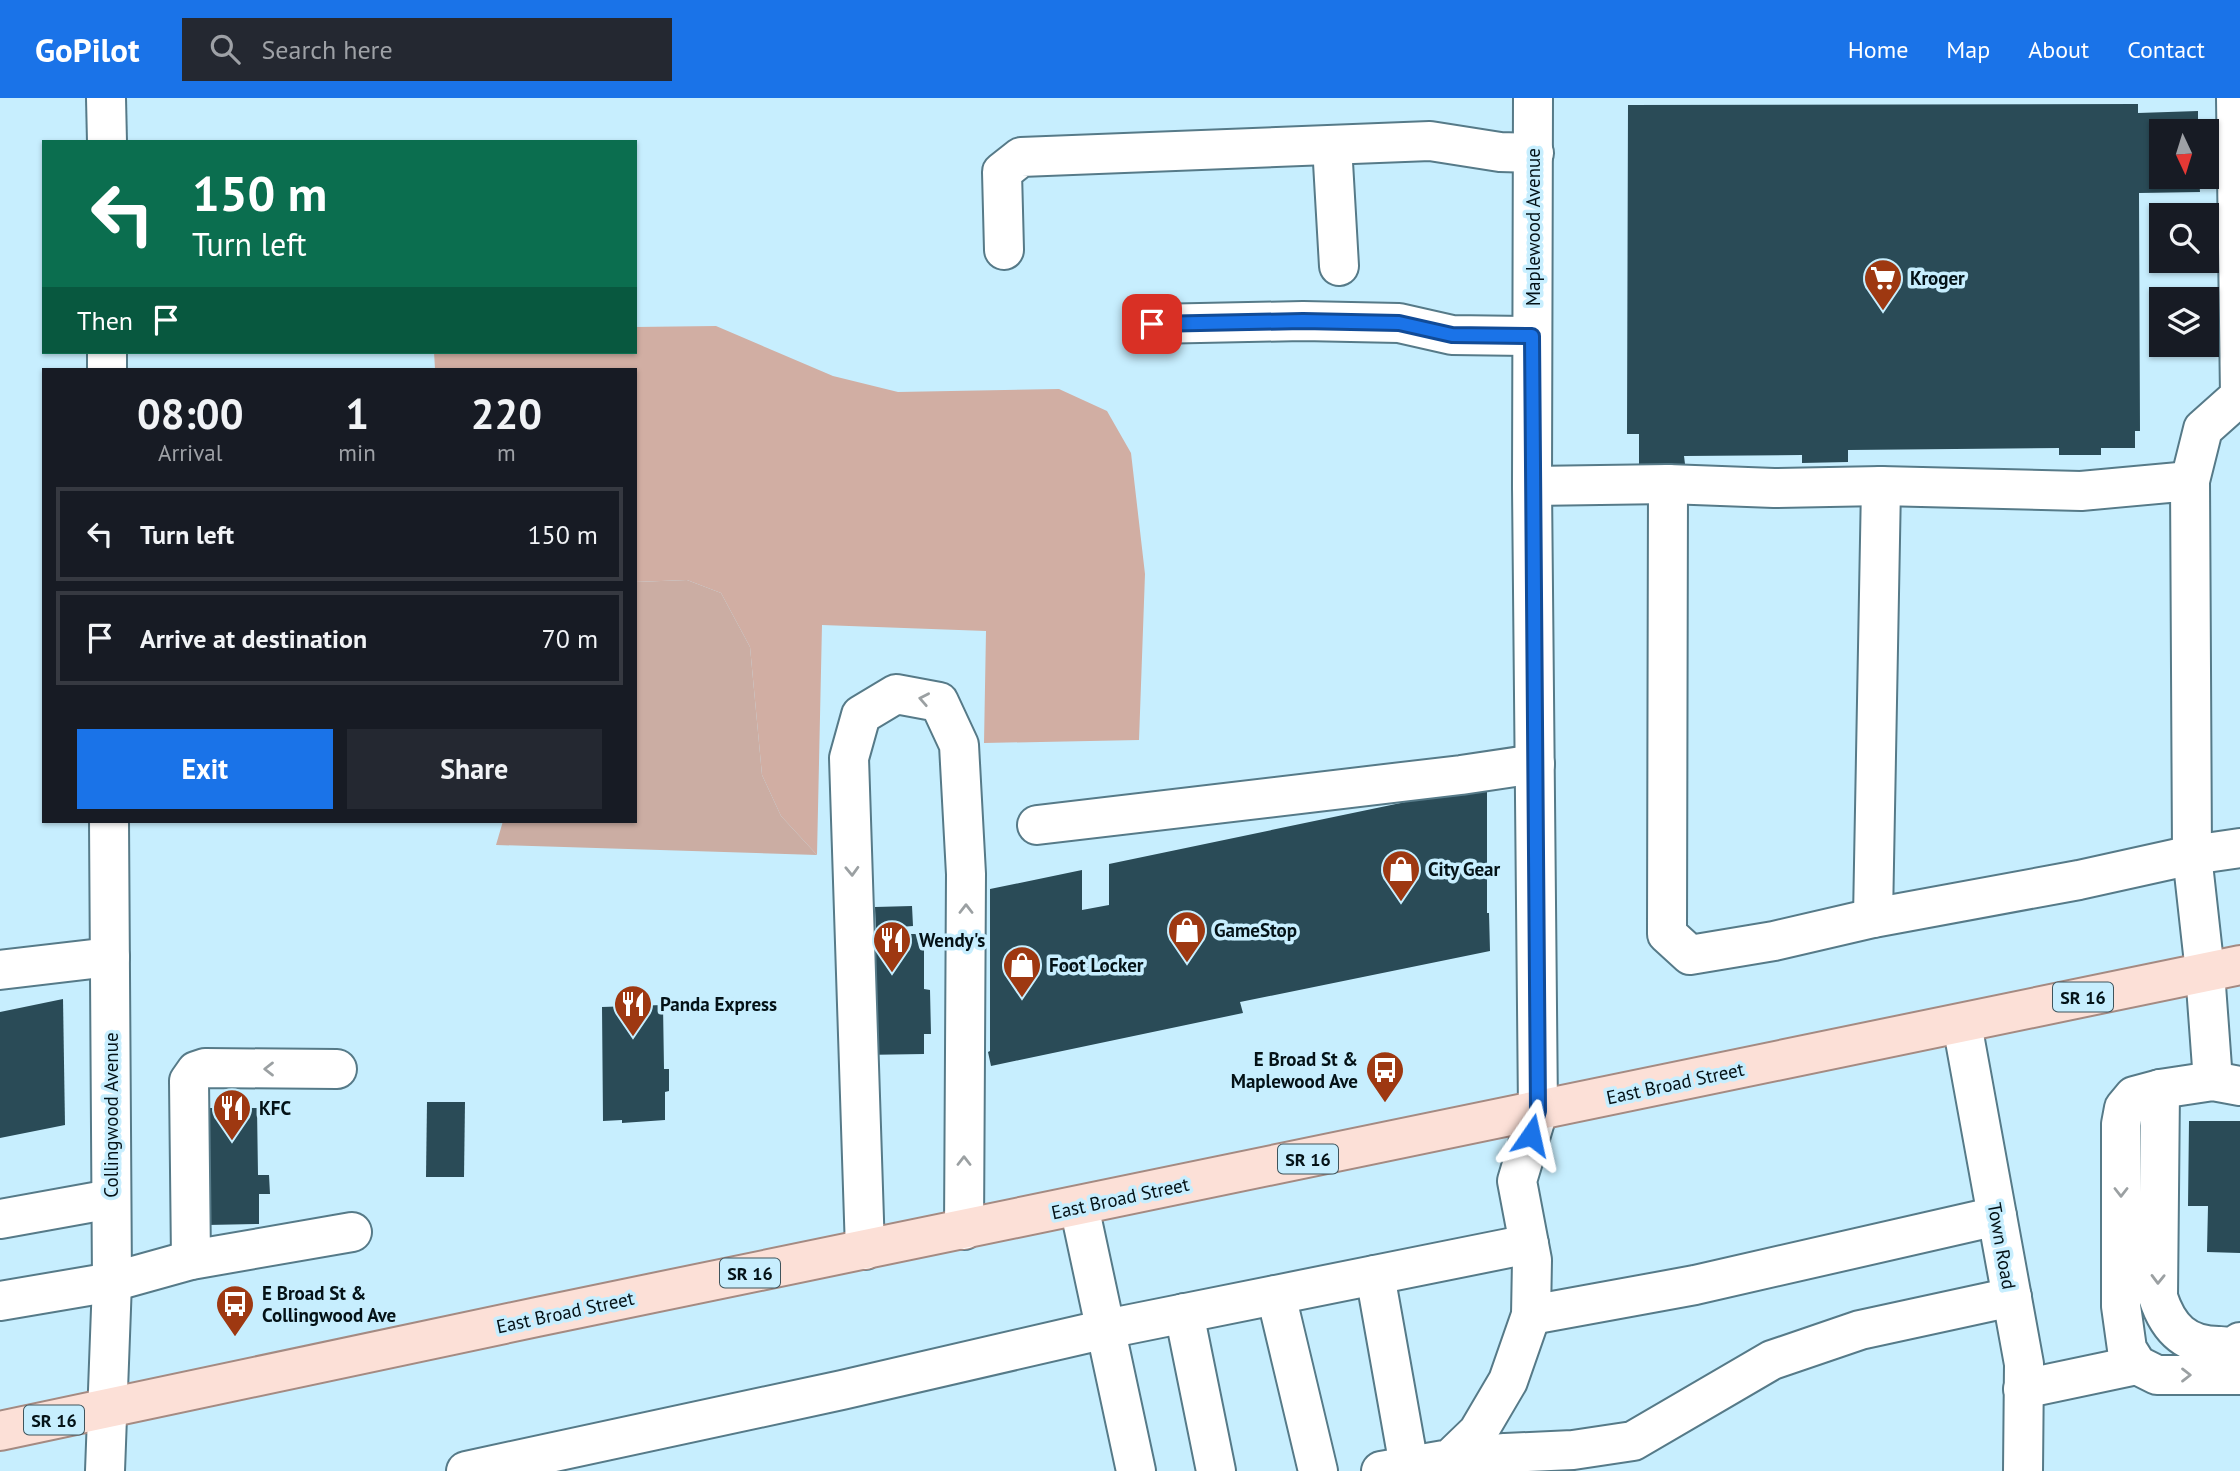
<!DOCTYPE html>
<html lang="en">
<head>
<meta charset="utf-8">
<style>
	body { margin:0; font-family:"PT Sans",sans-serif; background:#242831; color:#f1f3f6; height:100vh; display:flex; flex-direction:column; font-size:26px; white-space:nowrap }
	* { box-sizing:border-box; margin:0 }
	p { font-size:23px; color:#9ea1a6 }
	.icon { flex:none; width:38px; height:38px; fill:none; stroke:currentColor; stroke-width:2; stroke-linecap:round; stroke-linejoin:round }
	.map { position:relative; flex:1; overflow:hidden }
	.drawer { position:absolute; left:42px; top:270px; width:595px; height:455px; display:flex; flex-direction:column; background:#171b24; border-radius:0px; box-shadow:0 2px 5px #0004 }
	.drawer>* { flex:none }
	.banner { position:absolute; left:42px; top:42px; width:595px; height:214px; border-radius:0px; box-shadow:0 2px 5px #0004; background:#0b6e4f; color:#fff; overflow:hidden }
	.needle { width:46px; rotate:176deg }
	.fabs { position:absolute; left:2149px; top:21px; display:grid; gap:14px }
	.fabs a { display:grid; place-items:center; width:70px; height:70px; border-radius:0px; background:#171b24; box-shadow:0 2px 5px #0004; font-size:35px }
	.pin { position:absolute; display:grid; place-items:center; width:60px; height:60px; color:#fff; margin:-30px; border-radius:14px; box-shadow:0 4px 10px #0006 }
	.me { position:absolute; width:77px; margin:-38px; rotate:11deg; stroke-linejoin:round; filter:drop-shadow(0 0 5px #0008) }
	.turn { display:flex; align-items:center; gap:24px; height:147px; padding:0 35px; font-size:32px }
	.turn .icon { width:91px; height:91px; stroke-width:2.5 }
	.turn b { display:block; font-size:49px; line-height:60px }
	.then { display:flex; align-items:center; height:66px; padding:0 35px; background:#0003; gap:14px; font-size:26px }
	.eta { display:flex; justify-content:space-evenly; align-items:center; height:119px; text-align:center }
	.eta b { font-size:42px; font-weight:800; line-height:49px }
	.primary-button { display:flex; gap:14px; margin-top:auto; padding:14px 35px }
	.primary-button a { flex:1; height:80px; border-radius:0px; background:#1a73e8; color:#fff; font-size:28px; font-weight:800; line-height:80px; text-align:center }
	.primary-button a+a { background:#242831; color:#f1f3f6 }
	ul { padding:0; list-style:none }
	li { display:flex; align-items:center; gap:21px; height:94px; margin:0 14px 10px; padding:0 21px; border:4px solid #363941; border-radius:0px }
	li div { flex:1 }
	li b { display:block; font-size:26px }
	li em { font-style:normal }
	header { display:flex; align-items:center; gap:42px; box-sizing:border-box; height:98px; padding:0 35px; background:#1a73e8; color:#fff }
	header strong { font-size:33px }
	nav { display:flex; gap:38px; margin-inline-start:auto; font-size:24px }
	.search { width:490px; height:63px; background:#242831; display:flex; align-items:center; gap:18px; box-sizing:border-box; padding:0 24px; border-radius:0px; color:#9ea1a6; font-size:26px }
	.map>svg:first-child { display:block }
</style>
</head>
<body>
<header>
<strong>GoPilot</strong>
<div class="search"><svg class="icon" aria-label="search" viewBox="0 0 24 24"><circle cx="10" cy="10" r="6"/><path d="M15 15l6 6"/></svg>Search here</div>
<nav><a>Home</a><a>Map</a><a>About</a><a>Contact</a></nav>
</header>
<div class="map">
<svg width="2240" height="1373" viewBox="0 0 2240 1373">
	<rect width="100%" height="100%" fill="#c7eefe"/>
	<!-- green -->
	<polygon fill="#cbada3" points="687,482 721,495 750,549 762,677 781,718 817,757 496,747 503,723 635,723 635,484"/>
	<!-- forest -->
	<polygon fill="#d1aea3" points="716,228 833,278 898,294 1059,291 1107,313 1131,355 1145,476 1139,642 984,645 986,533 822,527 817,757 781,718 762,677 750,549 721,495 687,482 635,484 635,271 435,271 434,254 635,254 635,229"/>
	<!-- building -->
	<g fill="#2a4b57">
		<polygon points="2138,6 2138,15 2198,13 2198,33 2161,33 2161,79 2199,79 2200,94 2139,95 2140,333 2135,333 2135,350 2101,350 2101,357 2059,357 2059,350 1848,352 1848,364 1802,365 1802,357 1684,358 1685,366 1639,366 1639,336 1627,336 1628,7"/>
		<polygon points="1487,687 1487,815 1489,815 1490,853 1240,904 1243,915 991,968 988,954 990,953 990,791 1082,772 1082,812 1109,807 1109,766"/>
		<polygon points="912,808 913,828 900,829 900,836 924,836 924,891 930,892 931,936 924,936 924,956 861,957 864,837 876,836 875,809"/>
		<polygon points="63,901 65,1027 0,1040 0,914"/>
		<polygon points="663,907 664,971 669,971 669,993 665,994 665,1022 622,1025 622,1022 603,1023 602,909"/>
		<polygon points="427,1004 465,1004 464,1079 426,1079"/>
		<polygon points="205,1010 257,1010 258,1077 269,1077 270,1096 259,1096 259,1126 207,1127"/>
		<polygon points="2189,1023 2240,1023 2240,1155 2207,1154 2208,1108 2188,1108"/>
	</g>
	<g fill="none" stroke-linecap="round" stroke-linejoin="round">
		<defs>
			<g id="minor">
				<polyline points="106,0 107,44"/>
				<polyline points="1332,47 1339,168"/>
				<polyline points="1004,152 1002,74 1021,59 1430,43 1500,54 1534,55"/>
				<polyline points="1152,226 1303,223 1399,225 1452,237 1532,238"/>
				<polyline points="107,254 107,271"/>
				<polyline points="2190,383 2203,331 2240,298 2236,0"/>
				<polyline points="1668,386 1667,836 1690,857 1774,843 1873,820 2079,782 2192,757 2240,750"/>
				<polyline points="1532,388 1668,386 1774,390 1881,388 2081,393 2190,383 2192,757 2205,874 2213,983"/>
				<polyline points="1037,727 1461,677 1535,666"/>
				<polyline points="1873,820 1881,388"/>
				<polyline points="0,872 110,859"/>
				<polyline points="1962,926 2024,1266 2023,1373"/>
				<polyline points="2240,988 2213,983 2160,991 2134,998 2124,1010 2121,1026 2121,1208 2127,1251 2137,1267 2157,1277 2240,1277"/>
				<path d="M2160 991 2158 1199C2168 1230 2185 1248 2219 1248 2228 1249 2233 1249 2240 1244"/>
				<polyline points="1079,1108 1136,1373"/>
				<polyline points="0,1121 111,1101"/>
				<polyline points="865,1152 849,660 861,617 896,596 939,604 959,647 966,776 964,1132"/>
				<polyline points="191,1162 189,983 196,973 205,970 337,971"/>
				<polyline points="1375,1177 1409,1368"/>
				<polyline points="1276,1197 1318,1373"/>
				<polyline points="0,1203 112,1184 191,1162 352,1134"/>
				<polyline points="1184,1215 1216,1373"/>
				<polyline points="1531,1217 1695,1187 1997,1118"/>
				<polyline points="2023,1291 2137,1267"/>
				<polyline points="1448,1367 1450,1361 1505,1355 1573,1352 1633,1343 1772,1262 1860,1232 2012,1199"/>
				<polyline points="105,1373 112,1184 109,723"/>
				<polyline points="466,1373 842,1292 1106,1231 1529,1146"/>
				<polyline points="1381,1373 1450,1361 1478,1334 1508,1283 1531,1217 1532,1162 1517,1083 1538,1013 1532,388 1533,0"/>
			</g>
			<polyline id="major" points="0,1333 537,1219 2240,867"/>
		</defs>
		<!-- minor casing -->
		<use href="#minor" stroke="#567a88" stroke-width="42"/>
		<!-- major casing -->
		<use href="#major" stroke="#a48a82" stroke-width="42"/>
		<!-- minor -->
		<use href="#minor" stroke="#fff" stroke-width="38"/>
		<!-- major -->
		<use href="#major" stroke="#fce0d7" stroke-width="38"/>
	</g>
	<!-- one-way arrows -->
	<defs><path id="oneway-chevron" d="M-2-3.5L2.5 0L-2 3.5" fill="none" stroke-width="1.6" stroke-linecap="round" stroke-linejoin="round" transform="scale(1.75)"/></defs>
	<g stroke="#9ba0a2">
		<use href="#oneway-chevron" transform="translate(924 601) rotate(-169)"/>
		<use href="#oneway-chevron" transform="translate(852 773) rotate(88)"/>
		<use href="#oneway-chevron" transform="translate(966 811) rotate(-90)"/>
		<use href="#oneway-chevron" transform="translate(269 971) rotate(-180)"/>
		<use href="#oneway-chevron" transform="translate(964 1063) rotate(-90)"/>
		<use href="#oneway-chevron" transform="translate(2121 1094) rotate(90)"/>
		<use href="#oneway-chevron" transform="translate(2158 1181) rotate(91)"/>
		<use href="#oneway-chevron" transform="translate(2186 1277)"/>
	</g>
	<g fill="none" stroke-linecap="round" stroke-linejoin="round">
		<defs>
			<polyline id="route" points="1152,226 1303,223 1399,225 1452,237 1532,238 1538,1013 1531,1037"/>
		</defs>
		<!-- route casing -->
		<use href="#route" stroke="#114b97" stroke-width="18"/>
		<!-- route -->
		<use href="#route" stroke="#1a73e8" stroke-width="12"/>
	</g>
	<!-- icons -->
	<defs>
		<symbol id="supermarket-pin" viewBox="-11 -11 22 30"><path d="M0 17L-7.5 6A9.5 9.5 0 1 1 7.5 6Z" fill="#9e3811" stroke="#c7eefe"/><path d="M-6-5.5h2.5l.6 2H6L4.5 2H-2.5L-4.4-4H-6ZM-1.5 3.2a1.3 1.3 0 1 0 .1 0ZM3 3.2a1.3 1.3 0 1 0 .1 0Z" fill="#fff"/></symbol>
		<symbol id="shop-pin" viewBox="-11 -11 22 30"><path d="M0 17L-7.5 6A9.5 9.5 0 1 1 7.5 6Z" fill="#9e3811" stroke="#c7eefe"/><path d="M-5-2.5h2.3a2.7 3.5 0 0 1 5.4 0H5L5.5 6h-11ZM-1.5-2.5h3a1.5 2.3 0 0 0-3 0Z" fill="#fff"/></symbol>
		<symbol id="restaurant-pin" viewBox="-11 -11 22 30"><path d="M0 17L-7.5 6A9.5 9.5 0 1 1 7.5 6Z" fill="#9e3811" stroke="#c7eefe"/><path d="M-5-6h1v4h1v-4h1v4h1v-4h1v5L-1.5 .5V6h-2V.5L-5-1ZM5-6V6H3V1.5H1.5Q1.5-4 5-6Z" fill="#fff"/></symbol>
		<symbol id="bus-pin" viewBox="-11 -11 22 30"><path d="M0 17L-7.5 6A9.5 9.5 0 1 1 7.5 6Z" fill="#9e3811" stroke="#c7eefe"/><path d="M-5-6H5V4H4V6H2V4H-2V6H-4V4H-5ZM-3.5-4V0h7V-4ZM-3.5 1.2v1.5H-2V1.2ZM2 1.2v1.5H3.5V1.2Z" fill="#fff"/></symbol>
	</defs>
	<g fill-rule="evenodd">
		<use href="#supermarket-pin" x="1861" y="158" width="44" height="60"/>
		<use href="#shop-pin" x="1379" y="749" width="44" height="60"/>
		<use href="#shop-pin" x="1165" y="810" width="44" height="60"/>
		<use href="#restaurant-pin" x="870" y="820" width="44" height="60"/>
		<use href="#shop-pin" x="1000" y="845" width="44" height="60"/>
		<use href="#restaurant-pin" x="611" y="884" width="44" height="60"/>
		<use href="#bus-pin" x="1363" y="950" width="44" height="60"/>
		<use href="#restaurant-pin" x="210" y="988" width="44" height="60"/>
		<use href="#bus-pin" x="213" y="1184" width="44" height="60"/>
	</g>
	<g text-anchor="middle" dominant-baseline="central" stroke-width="7" stroke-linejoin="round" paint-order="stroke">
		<!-- shield labels -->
		<g fill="#c7eefe" stroke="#3e545c" stroke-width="2">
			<rect x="2053" y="884.5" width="60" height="29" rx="5"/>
			<rect x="1278" y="1046.5" width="60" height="29" rx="5"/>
			<rect x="720" y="1160.5" width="60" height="29" rx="5"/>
			<rect x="24" y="1307.5" width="60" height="29" rx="5"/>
		</g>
		<g font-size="18" font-weight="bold" fill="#041217">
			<text x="2083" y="899">SR 16</text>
			<text x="1308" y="1061">SR 16</text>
			<text x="750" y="1175">SR 16</text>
			<text x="54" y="1322">SR 16</text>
		</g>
		<!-- street labels -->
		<g font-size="19" fill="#041217" stroke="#c7eefe">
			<text transform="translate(1533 129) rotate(-90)">Maplewood Avenue</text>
			<text transform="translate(1675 985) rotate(-12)">East Broad Street</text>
			<text transform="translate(111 1017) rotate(-90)">Collingwood Avenue</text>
			<text transform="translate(1120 1100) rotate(-12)">East Broad Street</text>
			<text transform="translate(2002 1148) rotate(80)">Town Road</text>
			<text transform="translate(565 1214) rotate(-12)">East Broad Street</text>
		</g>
		<!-- poi labels -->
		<g font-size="19" font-weight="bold" fill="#041217" stroke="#c7eefe" text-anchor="start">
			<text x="1910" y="180">Kroger</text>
			<text x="1428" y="771">City Gear</text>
			<text x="1214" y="832">GameStop</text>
			<text x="919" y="842">Wendy's</text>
			<text x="1049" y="867">Foot Locker</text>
			<text x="660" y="906">Panda Express</text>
			<text x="1358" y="961" text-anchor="end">E Broad St &amp;<tspan x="1358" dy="22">Maplewood Ave</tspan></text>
			<text x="259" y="1010">KFC</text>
			<text x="262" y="1195">E Broad St &amp;<tspan x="262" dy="22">Collingwood Ave</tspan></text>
		</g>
	</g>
</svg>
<div class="fabs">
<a><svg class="needle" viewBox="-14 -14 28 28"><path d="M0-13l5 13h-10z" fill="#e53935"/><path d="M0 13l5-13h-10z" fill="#9ea1a6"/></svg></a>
<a><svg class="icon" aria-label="search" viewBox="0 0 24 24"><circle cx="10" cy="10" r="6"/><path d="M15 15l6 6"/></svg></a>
<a><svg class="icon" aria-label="layers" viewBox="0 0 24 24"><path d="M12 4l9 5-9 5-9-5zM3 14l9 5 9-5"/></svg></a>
</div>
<div class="pin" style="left:1152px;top:226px;background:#d93025"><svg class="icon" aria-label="arrive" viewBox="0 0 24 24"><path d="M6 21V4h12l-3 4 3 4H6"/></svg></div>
<svg class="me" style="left:1531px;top:1037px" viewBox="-20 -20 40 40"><path d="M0-17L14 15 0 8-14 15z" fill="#1a73e8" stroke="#fff" stroke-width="4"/></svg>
<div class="banner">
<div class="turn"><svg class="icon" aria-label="left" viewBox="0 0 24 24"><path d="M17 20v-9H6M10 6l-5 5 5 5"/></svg><div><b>150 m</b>Turn left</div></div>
<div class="then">Then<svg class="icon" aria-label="arrive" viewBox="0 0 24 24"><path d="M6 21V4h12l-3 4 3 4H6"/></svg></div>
</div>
<section class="drawer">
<div class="eta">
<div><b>08:00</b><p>Arrival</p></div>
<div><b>1</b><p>min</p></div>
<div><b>220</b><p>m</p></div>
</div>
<ul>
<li><svg class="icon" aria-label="left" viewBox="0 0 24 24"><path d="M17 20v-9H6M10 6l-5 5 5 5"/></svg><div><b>Turn left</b></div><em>150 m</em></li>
<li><svg class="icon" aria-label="arrive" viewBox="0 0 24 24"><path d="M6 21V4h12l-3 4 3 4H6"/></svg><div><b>Arrive at destination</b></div><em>70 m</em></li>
</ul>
<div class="primary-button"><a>Exit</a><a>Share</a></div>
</section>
</div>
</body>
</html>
